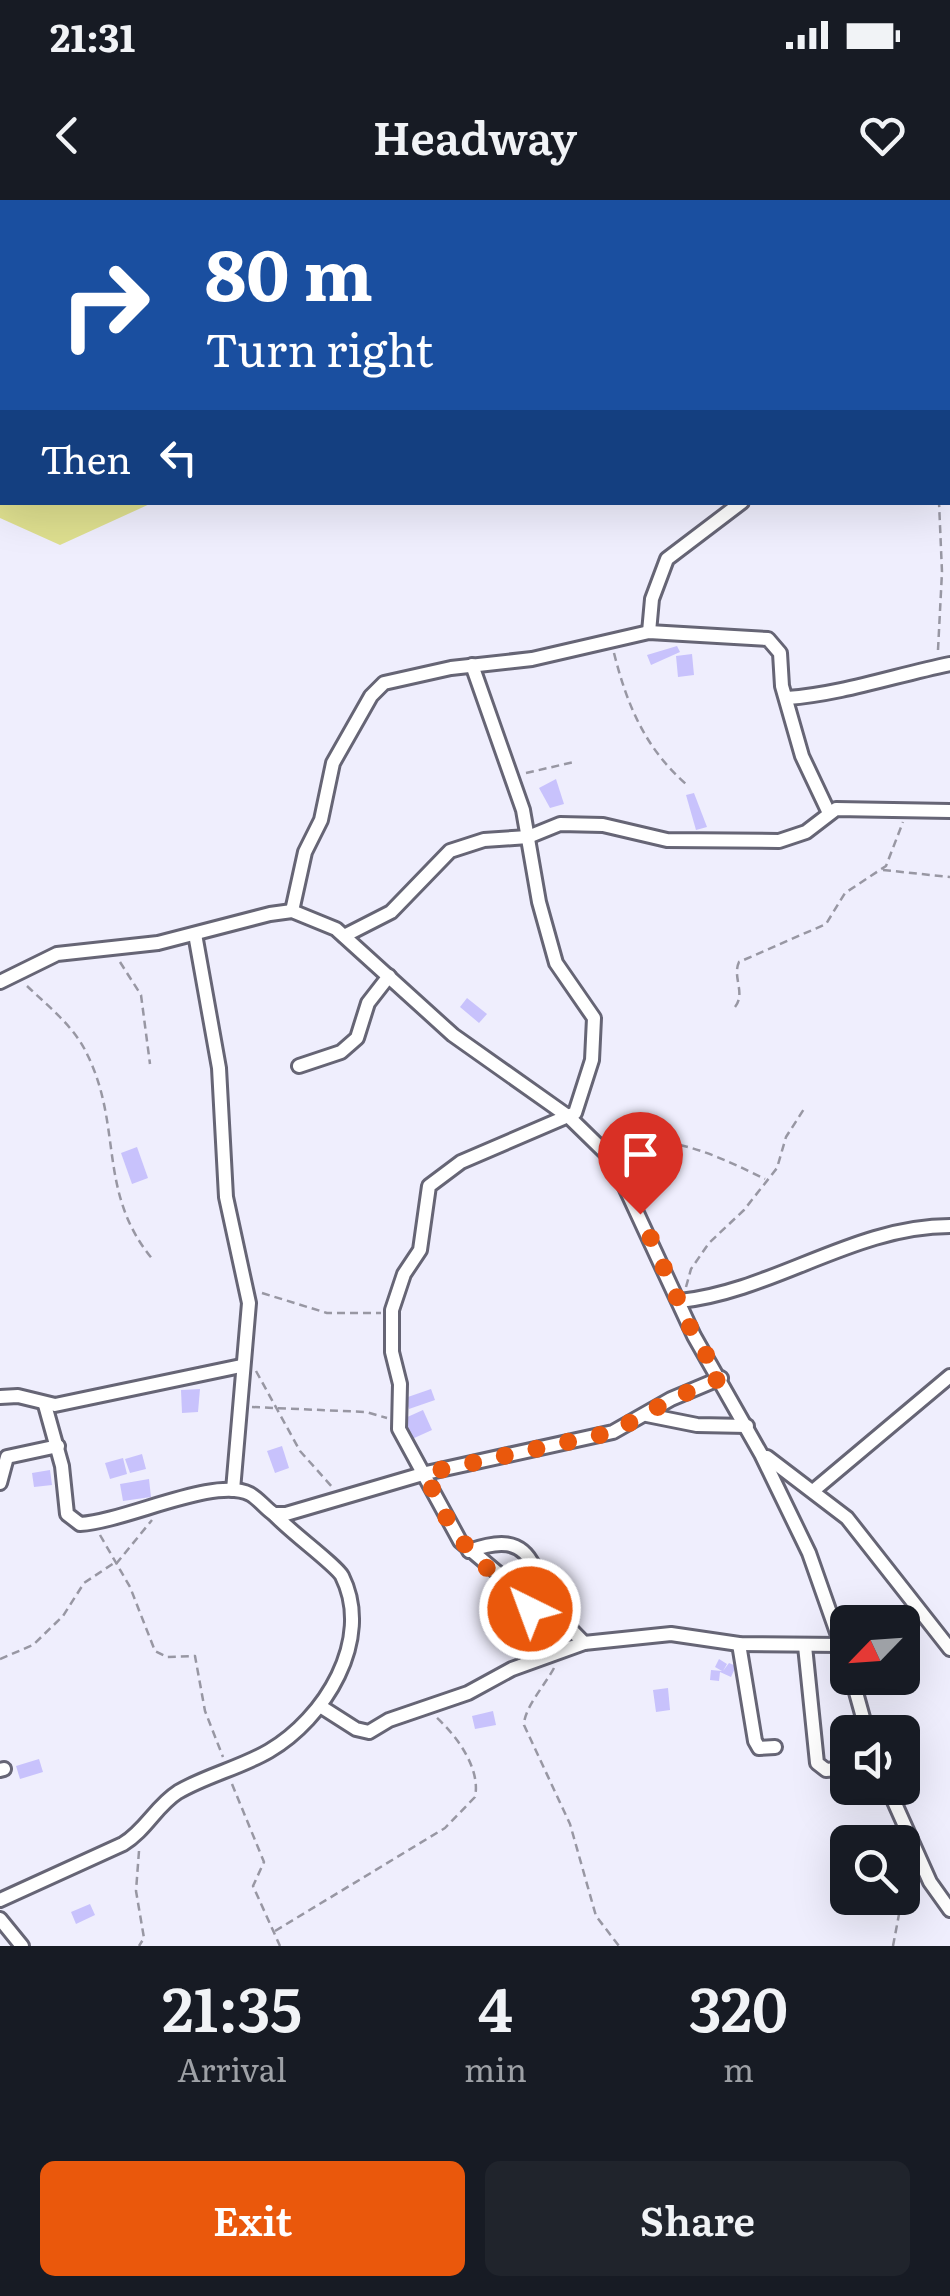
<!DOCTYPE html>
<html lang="en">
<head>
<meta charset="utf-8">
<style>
	body { margin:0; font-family:Literata,serif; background:#20242c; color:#f1f3f6; height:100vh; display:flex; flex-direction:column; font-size:38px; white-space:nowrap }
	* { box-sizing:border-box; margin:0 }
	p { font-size:32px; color:#9ea1a6 }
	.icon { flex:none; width:55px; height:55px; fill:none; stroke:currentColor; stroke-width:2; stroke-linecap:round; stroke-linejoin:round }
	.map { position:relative; height:1746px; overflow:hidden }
	.sheet { display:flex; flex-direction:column; background:#171b24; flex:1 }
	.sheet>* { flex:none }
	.banner { position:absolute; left:0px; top:0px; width:950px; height:305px; box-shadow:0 10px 40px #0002; background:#1a4fa0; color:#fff; overflow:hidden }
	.needle { width:65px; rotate:245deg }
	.buttons { position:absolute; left:830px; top:1405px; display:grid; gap:20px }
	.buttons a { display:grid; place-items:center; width:90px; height:90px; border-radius:15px; background:#171b24; box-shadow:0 10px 40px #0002; font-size:50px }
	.pin { position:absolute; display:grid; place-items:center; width:85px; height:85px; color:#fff; margin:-102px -42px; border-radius:50% 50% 50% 0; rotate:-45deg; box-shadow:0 0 10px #0007 }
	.pin .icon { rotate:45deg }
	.me { position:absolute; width:110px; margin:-55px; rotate:318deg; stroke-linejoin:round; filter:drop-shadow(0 0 8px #0008) }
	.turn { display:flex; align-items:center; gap:35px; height:210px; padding:0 40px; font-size:45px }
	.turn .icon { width:130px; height:130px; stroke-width:2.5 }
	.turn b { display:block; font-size:70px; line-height:85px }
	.then { display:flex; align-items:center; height:95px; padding:0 40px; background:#0003; gap:20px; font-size:38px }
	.eta { display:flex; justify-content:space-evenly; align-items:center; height:170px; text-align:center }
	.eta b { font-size:60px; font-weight:600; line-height:70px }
	.button { display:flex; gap:20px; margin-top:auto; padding:20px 40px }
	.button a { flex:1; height:115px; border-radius:15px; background:#ea580c; color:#fff; font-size:40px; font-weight:600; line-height:115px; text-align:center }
	.button a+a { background:#20242c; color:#f1f3f6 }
	.status { display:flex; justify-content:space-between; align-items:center; height:70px; padding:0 50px; background:#171b24; direction:ltr }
	.status svg { height:28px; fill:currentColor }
	header { display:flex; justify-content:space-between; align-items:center; height:130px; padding:0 40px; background:#171b24; font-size:45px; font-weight:600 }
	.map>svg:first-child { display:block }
</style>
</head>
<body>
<div class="status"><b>21:31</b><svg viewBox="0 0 49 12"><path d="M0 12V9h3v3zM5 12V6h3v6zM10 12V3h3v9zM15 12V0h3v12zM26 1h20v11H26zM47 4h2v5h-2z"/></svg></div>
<header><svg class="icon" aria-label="back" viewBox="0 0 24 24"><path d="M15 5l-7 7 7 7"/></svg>Headway<svg class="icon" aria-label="heart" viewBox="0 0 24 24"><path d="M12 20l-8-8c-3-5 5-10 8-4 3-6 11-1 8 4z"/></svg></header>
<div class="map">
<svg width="950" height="1746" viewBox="0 0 950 1746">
	<rect width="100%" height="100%" fill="#efeefd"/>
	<!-- water -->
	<polygon fill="#dedf8f" points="0,0 502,0 2,2 2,302 152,303 60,345 0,318"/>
	<!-- building -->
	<g fill="#c8c2fc">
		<polygon points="677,446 680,452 651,465 647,455"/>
		<polygon points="692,454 694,475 678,477 676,456"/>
		<polygon points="556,579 564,604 550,608 539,588"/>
		<polygon points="694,593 707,627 696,630 686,595"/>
		<polygon points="467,798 487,814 479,823 460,807"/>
		<polygon points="137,947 148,978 132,984 121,953"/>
		<polygon points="200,1189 198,1212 182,1213 181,1190"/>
		<polygon points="431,1189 435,1200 409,1209 405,1198"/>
		<polygon points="423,1210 432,1230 412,1239 403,1219"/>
		<polygon points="282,1246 289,1268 275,1273 267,1251"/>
		<polygon points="142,1254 146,1269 130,1273 125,1259"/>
		<polygon points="123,1258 127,1274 110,1279 105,1263"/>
		<polygon points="50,1270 52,1285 34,1287 32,1273"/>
		<polygon points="149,1279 151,1297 123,1301 120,1284"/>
		<polygon points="719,1459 727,1464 723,1471 729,1463 736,1466 731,1477 720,1472 719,1481 710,1480 711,1470 722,1471 715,1467"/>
		<polygon points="668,1488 670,1510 656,1512 653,1490"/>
		<polygon points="493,1511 496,1525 475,1529 472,1516"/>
		<polygon points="39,1559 43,1572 20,1579 16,1566"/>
		<polygon points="90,1704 95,1715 76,1724 71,1712"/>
	</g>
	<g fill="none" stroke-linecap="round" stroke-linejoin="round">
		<defs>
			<g id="street">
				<polyline points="948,85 950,84"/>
				<polyline points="649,432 652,399 667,359 742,302"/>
				<polyline points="472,465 523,610 539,702 556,763 594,818 592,860 575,913 461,962 429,986 420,1050 404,1074 392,1110 392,1152 400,1184 399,1229 460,1341 518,1390 551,1409 584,1443"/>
				<path d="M787 498C842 494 896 475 950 464"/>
				<polyline points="292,711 305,652 321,620 333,563 371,496 384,483 451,468 532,459 649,432 768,439 780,453 782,486 802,556 828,611"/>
				<polyline points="195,734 219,868 226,997 249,1103 233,1290"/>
				<polyline points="344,736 391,712 450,651 484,640 528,637 560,624 603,625 667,640 779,641 806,632 836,609 950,611"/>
				<polyline points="0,782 57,754 158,743 270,714 292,711 336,729 453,835 569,917 612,959 694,1136 761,1254 809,1353 848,1464"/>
				<polyline points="299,866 341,852 357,838 368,803 389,776"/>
				<path d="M680 1101C774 1091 854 1026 950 1026"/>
				<polyline points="0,1197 18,1196 55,1205 241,1166"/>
				<path d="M45 1205 62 1266 67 1314 80 1324C127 1321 215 1276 250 1294 259 1299 266 1309 274 1314H286L426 1273 613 1232 671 1199 721 1178"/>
				<polyline points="647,1215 697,1225 747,1226"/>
				<polyline points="767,1257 847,1318 950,1449"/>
				<polyline points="0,1283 7,1257 58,1246"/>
				<polyline points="813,1291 950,1176"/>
				<path d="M469 1351C497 1341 521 1338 534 1367L526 1394"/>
				<polyline points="739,1444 755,1541 759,1548 775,1547"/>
				<polyline points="805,1446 817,1563 826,1570 848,1568"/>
				<polyline points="852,1478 867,1532"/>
				<polyline points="320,1506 356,1529 369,1532 389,1520 468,1493 512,1469 584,1443 671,1434 739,1444 841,1445"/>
				<polyline points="0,1570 4,1569"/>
				<polyline points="888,1588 930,1682 950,1710"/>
				<path d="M0 1700 123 1644C146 1630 156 1606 178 1592 207 1575 240 1568 269 1551 324 1519 374 1440 342 1376 336 1365 289 1331 274 1314"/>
				<polyline points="0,1719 22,1746"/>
			</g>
		</defs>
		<!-- street casing -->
		<use href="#street" stroke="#666575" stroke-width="18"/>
		<!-- path -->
		<g stroke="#9897a3" stroke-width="2.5" stroke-dasharray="8 5" stroke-linecap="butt">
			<polyline points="938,450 942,372 939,302"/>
			<path d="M614 453C627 505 645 548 686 584"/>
			<polyline points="526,573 574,562"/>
			<polyline points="883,670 950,677"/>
			<polyline points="120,762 141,795 150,864"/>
			<path d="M27 786C49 807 75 827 88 856 123 929 97 994 154 1061"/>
			<path d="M735 807C746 793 732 777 739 762L826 724 845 693 886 666 903 622"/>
			<path d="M616 946C664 929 722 958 765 979"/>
			<polyline points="686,1087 691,1069 709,1043 744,1010 777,968 786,937 804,909"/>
			<polyline points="262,1093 327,1113 381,1113"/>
			<polyline points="256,1171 300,1251 333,1288"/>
			<polyline points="252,1207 366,1212 387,1218"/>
			<polyline points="100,1335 130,1387 155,1451 167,1457 195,1456 205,1511 223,1557"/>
			<polyline points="116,1364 152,1320"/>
			<polyline points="531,1412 541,1443"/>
			<polyline points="0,1459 33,1445 63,1416 84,1383 114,1363"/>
			<path d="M554 1468C545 1485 524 1508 524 1525L570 1624 596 1716 619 1746"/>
			<polyline points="232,1584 264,1662 253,1686 280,1746"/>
			<polyline points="139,1651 136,1691 144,1738 139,1746"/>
			<path d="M275 1731 445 1628 475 1597C481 1568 456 1535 436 1517"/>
			<polyline points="893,1746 900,1709 921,1694"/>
		</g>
		<!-- street -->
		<use href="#street" stroke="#fff" stroke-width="12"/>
	</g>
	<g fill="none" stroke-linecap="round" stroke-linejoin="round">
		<!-- route -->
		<path stroke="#ea580c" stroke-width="18" stroke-dasharray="0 32.4" d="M530 1409V1396C479 1374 444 1324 426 1273L613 1232 672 1199 721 1178 694 1136 640 1014"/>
	</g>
</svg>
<div class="buttons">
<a><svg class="needle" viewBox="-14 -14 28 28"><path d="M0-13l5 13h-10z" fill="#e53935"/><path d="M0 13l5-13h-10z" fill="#9ea1a6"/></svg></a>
<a><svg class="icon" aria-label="sound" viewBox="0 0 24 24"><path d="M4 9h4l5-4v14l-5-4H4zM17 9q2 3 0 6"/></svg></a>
<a><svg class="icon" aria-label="search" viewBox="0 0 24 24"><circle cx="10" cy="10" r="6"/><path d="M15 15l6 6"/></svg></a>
</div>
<div class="pin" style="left:640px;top:1014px;background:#d93025"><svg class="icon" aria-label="arrive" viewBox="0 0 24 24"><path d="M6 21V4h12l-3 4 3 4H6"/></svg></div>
<svg class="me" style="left:530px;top:1409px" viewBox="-20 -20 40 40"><circle r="17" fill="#ea580c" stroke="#fff" stroke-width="3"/><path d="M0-11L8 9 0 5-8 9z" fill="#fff"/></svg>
<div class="banner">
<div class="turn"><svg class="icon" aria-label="right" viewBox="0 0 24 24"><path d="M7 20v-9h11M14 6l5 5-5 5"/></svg><div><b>80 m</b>Turn right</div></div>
<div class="then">Then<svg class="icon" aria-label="left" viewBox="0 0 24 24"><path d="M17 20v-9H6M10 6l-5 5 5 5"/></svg></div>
</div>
</div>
<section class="sheet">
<div class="eta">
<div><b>21:35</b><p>Arrival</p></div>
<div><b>4</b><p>min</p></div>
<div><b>320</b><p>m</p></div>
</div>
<div class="button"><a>Exit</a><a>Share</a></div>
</section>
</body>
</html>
